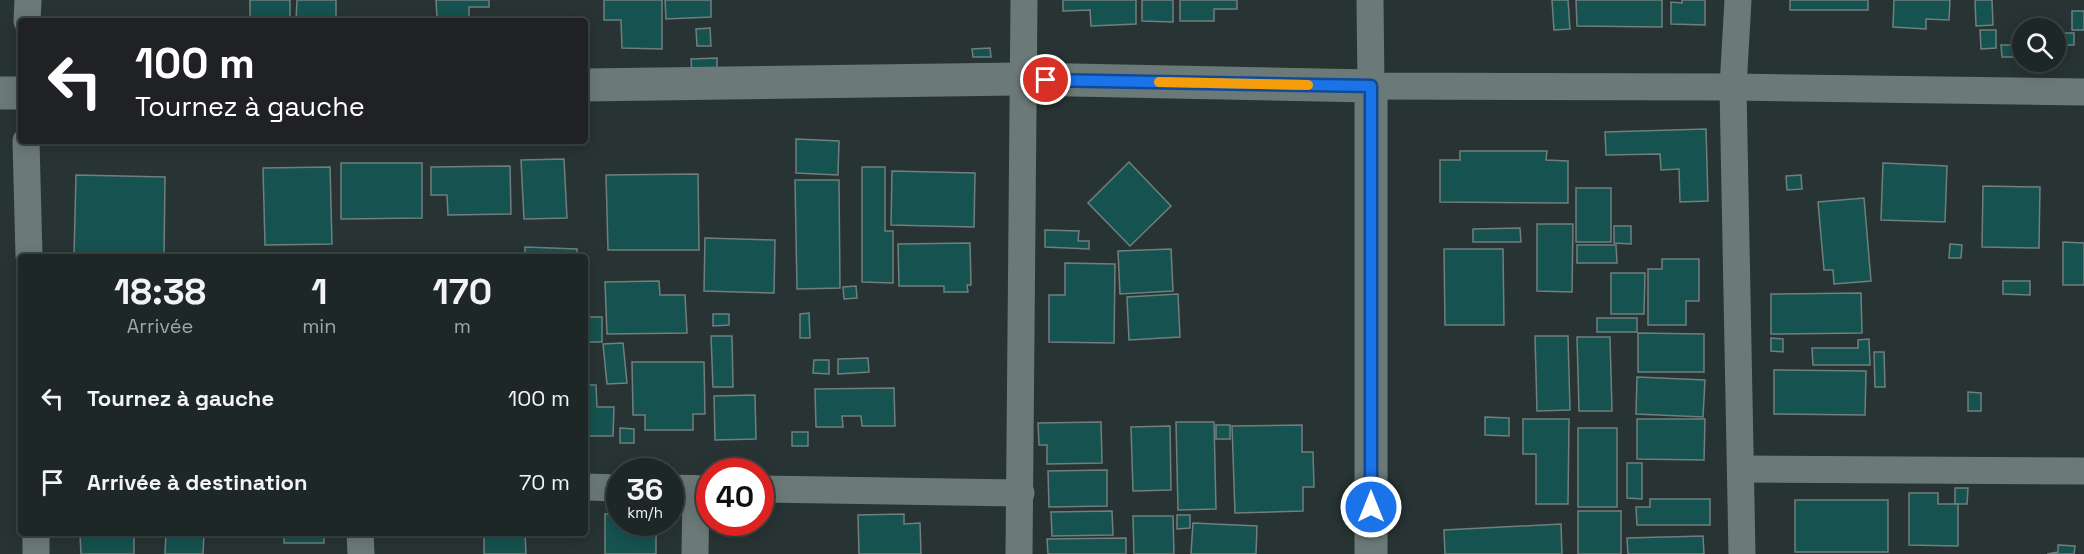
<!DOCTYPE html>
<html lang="fr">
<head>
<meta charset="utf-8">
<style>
	body { margin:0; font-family:"Space Grotesk",sans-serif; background:#2a3332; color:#f1f3f6; height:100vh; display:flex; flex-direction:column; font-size:22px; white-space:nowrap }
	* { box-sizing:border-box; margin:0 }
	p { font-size:20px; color:#a0a5a7 }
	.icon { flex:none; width:33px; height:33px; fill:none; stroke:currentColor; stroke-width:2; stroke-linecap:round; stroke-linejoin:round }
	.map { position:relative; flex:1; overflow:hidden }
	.panel { position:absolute; left:18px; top:254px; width:570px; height:282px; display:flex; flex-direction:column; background:#1d2726; border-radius:6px; box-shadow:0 3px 15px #0003,0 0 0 2px #3b4443 }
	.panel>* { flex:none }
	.banner { position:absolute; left:18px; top:18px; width:570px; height:126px; border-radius:6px; box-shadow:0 3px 15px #0003,0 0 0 2px #3b4443; background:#202124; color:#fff; overflow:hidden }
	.fabs { position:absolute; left:2012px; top:18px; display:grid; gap:12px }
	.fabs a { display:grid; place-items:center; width:54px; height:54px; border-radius:50%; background:#1d2726; box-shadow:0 3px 15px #0003,0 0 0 2px #3b4443; font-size:30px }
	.speed { position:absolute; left:606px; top:458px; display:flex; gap:12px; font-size:30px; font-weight:700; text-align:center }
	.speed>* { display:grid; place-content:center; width:78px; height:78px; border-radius:50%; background:#1d2726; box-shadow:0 3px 15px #0003,0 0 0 2px #3b4443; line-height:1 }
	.speed small { font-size:15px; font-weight:400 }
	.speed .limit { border:9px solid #d22; background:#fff; color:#111 }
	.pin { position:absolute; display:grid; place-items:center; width:51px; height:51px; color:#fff; margin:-26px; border:3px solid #fff; border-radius:50%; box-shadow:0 2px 6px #0007 }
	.me { position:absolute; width:66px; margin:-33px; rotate:0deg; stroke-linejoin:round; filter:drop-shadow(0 0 4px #0008) }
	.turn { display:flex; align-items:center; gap:21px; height:126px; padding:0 18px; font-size:27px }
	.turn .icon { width:78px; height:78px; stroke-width:2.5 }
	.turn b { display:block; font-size:42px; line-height:51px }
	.eta { display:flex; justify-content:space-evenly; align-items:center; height:102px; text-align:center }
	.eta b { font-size:36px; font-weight:700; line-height:42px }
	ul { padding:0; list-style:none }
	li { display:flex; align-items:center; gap:18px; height:84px; padding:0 18px }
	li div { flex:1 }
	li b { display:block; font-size:22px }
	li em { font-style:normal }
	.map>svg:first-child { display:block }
</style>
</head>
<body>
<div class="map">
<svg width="2084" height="554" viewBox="0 0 2084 554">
	<rect width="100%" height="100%" fill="#273433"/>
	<!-- building -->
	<g fill="#16524f" stroke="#707f7e" stroke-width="1.5">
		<rect x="250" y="0" width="40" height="21"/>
		<polygon points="297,0 336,0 336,21 296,21"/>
		<polygon points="436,0 489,0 489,7 469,7 469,18 437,19"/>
		<polygon points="604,0 662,0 662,49 622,48 621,20 604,20"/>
		<polygon points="665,0 711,0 711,17 666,19"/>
		<polygon points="1063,0 1136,0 1136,24 1091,26 1090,10 1063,11"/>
		<polygon points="1142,0 1173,0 1173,22 1142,21"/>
		<polygon points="1180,0 1237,0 1237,9 1214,9 1214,21 1180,21"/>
		<polygon points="1552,0 1568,0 1570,29 1554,30"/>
		<polygon points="1576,0 1662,0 1662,27 1577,26"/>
		<polygon points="1682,0 1705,0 1705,25 1671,24 1671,2 1682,3"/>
		<rect x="1790" y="0" width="78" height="10"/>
		<polygon points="1894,0 1950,0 1949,20 1926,19 1926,29 1893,27"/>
		<polygon points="1975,0 1992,0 1993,25 1976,26"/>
		<rect x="2072" y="11" width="12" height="19"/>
		<polygon points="710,28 711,46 697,46 696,29"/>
		<polygon points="1980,30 1996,30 1996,48 1981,49"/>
		<polygon points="2065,33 2074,33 2074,45 2066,45"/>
		<polygon points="2001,45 2012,45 2013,57 2002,57"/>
		<polygon points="990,48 991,57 973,57 972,49"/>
		<polygon points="717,58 717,74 692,75 691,59"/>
		<polygon points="1706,129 1708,201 1680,202 1679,169 1661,170 1660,154 1606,155 1605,132"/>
		<polygon points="796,139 839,141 838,175 796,173"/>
		<polygon points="1460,151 1547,151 1546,160 1568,161 1568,203 1440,202 1440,160 1460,160"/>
		<polygon points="564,159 567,218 524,219 521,160"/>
		<polygon points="1129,162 1171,206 1130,246 1088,203"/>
		<polygon points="341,163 422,163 422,218 341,219"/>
		<polygon points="1883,163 1947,166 1945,222 1881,220"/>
		<polygon points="510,166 511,214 448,215 447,195 431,195 431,167"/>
		<polygon points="330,167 332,244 265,245 263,168"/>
		<polygon points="862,167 885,167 885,231 893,231 893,283 862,282"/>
		<polygon points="892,171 975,173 974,227 891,225"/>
		<polygon points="698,174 699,250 608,250 606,175"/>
		<polygon points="76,175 165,177 164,256 74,256"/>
		<polygon points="1801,175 1802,189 1787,190 1786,176"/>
		<polygon points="795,180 839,180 840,288 797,289"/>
		<polygon points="1983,186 2040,187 2039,248 1982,247"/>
		<rect x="1576" y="188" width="35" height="54"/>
		<polygon points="1864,198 1871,281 1834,284 1833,270 1824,270 1818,202"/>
		<polygon points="1537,224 1573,224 1572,292 1537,291"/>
		<polygon points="1614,226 1631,226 1631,244 1614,243"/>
		<polygon points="1520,228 1521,242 1473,242 1473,229"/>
		<polygon points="1045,230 1079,231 1078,241 1089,241 1089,249 1045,247"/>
		<polygon points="705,238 775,240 774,293 704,291"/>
		<polygon points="2063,242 2084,243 2084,285 2063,285"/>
		<polygon points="970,243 971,285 967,285 968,292 944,292 944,286 899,286 898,244"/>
		<polygon points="1950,244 1962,245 1961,258 1949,258"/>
		<polygon points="1577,245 1616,245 1617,263 1577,263"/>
		<polygon points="525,247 577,249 577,256 525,256"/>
		<polygon points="1171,249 1173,291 1120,294 1118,251"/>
		<polygon points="1444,249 1503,249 1504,325 1445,325"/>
		<polygon points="1662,259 1699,259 1699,301 1686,301 1686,325 1648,325 1648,269 1662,269"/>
		<polygon points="1065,263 1115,264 1114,343 1049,342 1049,295 1065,295"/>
		<polygon points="1611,273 1645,273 1644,314 1611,314"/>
		<polygon points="659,281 660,295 685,295 687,333 607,334 605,282"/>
		<polygon points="2003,281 2030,281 2030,295 2003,294"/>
		<polygon points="856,286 857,298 844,299 843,287"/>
		<polygon points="1861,293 1862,333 1771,334 1771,294"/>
		<polygon points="1178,294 1180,337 1129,340 1127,297"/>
		<polygon points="809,313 810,338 800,338 800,314"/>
		<polygon points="713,314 729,314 729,325 713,326"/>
		<rect x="585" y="317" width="17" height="25"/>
		<rect x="1597" y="318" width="40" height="14"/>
		<polygon points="1638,333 1704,334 1704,372 1638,372"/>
		<polygon points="711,336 732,336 733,387 713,387"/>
		<polygon points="1535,336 1568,336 1570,410 1537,411"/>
		<polygon points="1577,337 1610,337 1612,411 1579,411"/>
		<polygon points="1771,338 1783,339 1783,352 1771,351"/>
		<polygon points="1869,339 1870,365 1813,365 1812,348 1858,348 1858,340"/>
		<polygon points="623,343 627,383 607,384 603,344"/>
		<polygon points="1874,352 1884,352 1885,387 1875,387"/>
		<polygon points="868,358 869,372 838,374 838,359"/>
		<polygon points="814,360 829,360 829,374 813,373"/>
		<polygon points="632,362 704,362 705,414 693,414 693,430 645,430 645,415 633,415"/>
		<polygon points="1774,370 1866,371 1865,415 1774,414"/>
		<polygon points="1637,377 1705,380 1703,417 1636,414"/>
		<polygon points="585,385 596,385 597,407 614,407 613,436 585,436"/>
		<polygon points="894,388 895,426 862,426 861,416 842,416 843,427 816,427 815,389"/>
		<polygon points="1968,392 1981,393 1981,411 1968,411"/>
		<polygon points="755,395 756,439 715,440 714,396"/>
		<polygon points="1485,417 1509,418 1509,436 1485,435"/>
		<polygon points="1523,419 1569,419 1568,504 1536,504 1536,454 1523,454"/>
		<polygon points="1637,419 1705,419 1704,460 1637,459"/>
		<polygon points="1101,422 1102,463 1047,464 1047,445 1039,445 1038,423"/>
		<polygon points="1176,422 1214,422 1216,509 1178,510"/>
		<rect x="1216" y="425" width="14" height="14"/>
		<polygon points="1302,425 1302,452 1313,452 1314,487 1303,487 1303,511 1235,513 1232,426"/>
		<polygon points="1170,426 1171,490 1133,491 1131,427"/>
		<polygon points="620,428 634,429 634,443 620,443"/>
		<rect x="1578" y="428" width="39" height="79"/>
		<rect x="792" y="432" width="16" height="14"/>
		<polygon points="1627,463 1642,463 1642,499 1627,498"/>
		<polygon points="1107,470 1107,506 1049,507 1048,471"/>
		<polygon points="1955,488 1968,488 1967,504 1955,504"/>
		<polygon points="1909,493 1938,493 1938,504 1958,504 1958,546 1909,545"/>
		<polygon points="1650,499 1710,499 1710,525 1637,525 1636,507 1650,507"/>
		<rect x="1795" y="500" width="93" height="52"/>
		<polygon points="1112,511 1113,535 1052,536 1051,512"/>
		<rect x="1578" y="511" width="43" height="43"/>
		<polygon points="605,514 620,514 620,522 656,522 656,554 605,554"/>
		<polygon points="904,514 904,524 920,523 921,554 859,554 858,515"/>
		<polygon points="1177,515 1190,515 1190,528 1177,529"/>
		<polygon points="1133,516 1173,516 1174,554 1134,554"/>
		<polygon points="1193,523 1257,526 1256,554 1191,554"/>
		<polygon points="1561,524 1562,554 1445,554 1444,530"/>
		<polygon points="95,532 134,532 134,554 81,554 80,535"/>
		<polygon points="166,532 204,532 203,554 165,554"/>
		<rect x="284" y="532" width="40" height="11"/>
		<polygon points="484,532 525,532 526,554 484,554"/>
		<polygon points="1703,536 1704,554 1628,554 1627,538"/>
		<polygon points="1126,538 1126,554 1048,554 1047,539"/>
		<polygon points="2058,545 2075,546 2074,554 2047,554 2058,552"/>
	</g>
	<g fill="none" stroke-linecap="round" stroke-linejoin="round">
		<!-- minor -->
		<g stroke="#6b7a78" stroke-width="27">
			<polyline points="1370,0 1371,86 1733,87 2084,92"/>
			<polyline points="1738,0 1733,87 1742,554"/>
			<polyline points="27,21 28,0"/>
			<polyline points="26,141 29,256"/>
			<polyline points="1743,469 2084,471"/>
			<polyline points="585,487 620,488"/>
			<polyline points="670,488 710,489"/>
			<polyline points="760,489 1021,493"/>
			<polyline points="36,532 36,554"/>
			<polyline points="360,532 361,554"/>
			<polyline points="695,554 696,489"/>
			<polyline points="1019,554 1024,0"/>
		</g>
		<!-- tertiary -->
		<g stroke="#6b7a78" stroke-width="33">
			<polyline points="585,85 1023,79 1371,86 1371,554"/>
			<polyline points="0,93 21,93"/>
		</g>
	</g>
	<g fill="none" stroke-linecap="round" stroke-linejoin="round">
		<defs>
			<polyline id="route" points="1046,80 1371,86 1371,507"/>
		</defs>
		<!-- route casing -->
		<use href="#route" stroke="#114b97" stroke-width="15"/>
		<!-- route -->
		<use href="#route" stroke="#1a73e8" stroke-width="10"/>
		<!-- slow -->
		<polyline stroke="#f59e0b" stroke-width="10" points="1159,82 1308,85"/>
	</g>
</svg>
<div class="fabs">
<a><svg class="icon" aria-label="search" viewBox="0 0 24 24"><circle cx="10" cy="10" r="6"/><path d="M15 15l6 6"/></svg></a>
</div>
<div class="speed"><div>36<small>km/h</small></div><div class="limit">40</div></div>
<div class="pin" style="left:1046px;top:80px;background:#d93025"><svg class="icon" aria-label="arrive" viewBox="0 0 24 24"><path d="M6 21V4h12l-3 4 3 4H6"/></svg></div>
<svg class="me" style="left:1371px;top:507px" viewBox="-20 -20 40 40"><circle r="17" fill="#1a73e8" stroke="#fff" stroke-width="3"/><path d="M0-11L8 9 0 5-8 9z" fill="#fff"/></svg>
<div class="banner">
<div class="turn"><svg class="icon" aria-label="left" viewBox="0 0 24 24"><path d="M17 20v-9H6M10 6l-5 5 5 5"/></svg><div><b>100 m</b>Tournez à gauche</div></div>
</div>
<section class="panel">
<div class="eta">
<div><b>18:38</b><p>Arrivée</p></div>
<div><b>1</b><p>min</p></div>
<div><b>170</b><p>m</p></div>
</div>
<ul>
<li><svg class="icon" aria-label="left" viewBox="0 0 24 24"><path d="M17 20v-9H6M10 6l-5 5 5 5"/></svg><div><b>Tournez à gauche</b></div><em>100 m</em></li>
<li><svg class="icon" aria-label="arrive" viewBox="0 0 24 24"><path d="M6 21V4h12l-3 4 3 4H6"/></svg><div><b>Arrivée à destination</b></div><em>70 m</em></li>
</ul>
</section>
</div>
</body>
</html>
